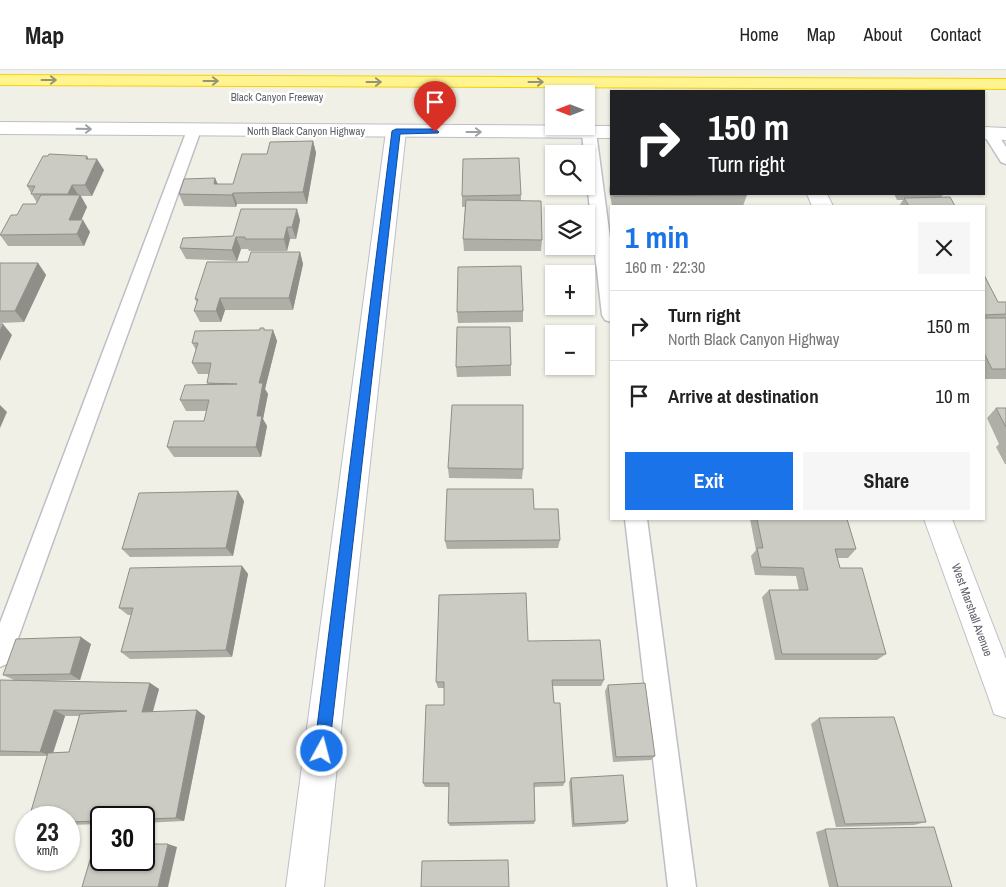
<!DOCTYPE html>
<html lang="en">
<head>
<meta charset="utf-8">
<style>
	body { margin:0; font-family:"Archivo Narrow",sans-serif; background:#f6f6f6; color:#222; height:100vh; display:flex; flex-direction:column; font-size:19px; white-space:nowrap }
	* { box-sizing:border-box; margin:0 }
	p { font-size:16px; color:#767676 }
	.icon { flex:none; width:28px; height:28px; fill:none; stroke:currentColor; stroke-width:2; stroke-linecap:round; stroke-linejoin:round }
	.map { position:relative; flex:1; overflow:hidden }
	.side { position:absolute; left:610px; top:135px; width:375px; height:315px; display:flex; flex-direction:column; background:#fff; border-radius:0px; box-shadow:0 1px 4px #0004 }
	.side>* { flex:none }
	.hud { position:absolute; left:610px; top:20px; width:375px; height:105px; border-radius:0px; box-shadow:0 1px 4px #0004; background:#202124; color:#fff; overflow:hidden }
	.needle { width:32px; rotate:270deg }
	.buttons { position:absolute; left:545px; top:15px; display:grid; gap:10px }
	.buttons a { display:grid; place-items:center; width:50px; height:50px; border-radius:0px; background:#fff; box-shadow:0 1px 4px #0004; font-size:25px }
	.speed { position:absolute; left:15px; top:736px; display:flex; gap:10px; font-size:25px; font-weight:700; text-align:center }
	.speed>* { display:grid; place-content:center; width:65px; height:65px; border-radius:50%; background:#fff; box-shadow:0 1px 4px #0004; line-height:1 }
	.speed small { font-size:12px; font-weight:400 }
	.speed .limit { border:2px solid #111; border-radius:8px; background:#fff; color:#111 }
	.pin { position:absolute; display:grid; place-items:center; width:42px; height:42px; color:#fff; margin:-51px -21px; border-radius:50% 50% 50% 0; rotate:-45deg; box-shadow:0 0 5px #0007 }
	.pin .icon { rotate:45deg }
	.me { position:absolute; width:55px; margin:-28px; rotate:7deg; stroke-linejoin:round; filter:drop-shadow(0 0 4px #0008) }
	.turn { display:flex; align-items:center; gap:18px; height:105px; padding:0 15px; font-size:22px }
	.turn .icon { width:65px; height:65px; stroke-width:2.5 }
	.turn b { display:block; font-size:35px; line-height:42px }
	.round { display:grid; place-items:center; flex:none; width:52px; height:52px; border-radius:0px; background:#f6f6f6 }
	.summary { display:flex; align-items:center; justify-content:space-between; height:85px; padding:0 15px }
	h1 { font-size:30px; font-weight:800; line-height:38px; color:#1a73e8 }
	.button { display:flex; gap:10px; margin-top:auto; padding:10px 15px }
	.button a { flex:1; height:58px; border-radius:0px; background:#1a73e8; color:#fff; font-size:20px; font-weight:800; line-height:58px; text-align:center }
	.button a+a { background:#f6f6f6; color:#222 }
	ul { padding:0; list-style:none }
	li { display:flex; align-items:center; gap:15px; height:70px; padding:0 15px; border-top:1px solid #e0e0e0 }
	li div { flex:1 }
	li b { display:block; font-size:19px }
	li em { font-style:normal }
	header { display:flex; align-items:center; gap:30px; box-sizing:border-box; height:70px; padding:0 25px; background:#fff; border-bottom:1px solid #e0e0e0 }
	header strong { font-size:24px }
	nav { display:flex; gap:28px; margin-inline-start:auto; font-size:18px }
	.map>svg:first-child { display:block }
</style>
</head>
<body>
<header>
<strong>Map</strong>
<nav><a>Home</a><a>Map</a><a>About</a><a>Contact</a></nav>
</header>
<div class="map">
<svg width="1006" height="817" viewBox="0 0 1006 817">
	<rect width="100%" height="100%" fill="#f1f0e7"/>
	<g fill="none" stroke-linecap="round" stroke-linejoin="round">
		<defs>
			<g id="lane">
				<polygon points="194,56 199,57 201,60 12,585 9,593 0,597 0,553 187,60 189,57"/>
				<polygon points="589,58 594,59 596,62 611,176 611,252 605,250 602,245 586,104 586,84 584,84 582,62 584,59"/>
				<polygon points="990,59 995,60 1006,77 1006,94 1001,92 984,65 985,60"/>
				<polygon points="625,449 647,449 696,817 668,817"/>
			</g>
			<g id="street">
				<polygon points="396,55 403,57 406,61 324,817 286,817 386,61 389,57"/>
				<polygon points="807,124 827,124 833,136 812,136"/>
				<polygon points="924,449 952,449 1006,589 1006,648 994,644 990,632"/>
			</g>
			<g id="secondary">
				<polygon points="0,52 611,56 611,68 0,64"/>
				<polygon points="984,57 1006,58 1006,70 984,69"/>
			</g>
			<polygon id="highway" points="0,5 1006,9 1006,19 0,15"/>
		</defs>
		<!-- lane casing -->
		<use href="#lane" stroke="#bebfc6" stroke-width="3"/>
		<!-- street casing -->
		<use href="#street" stroke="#bebfc6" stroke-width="2"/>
		<!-- secondary casing -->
		<use href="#secondary" stroke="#bcbec5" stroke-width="2"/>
		<!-- highway casing -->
		<use href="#highway" stroke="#f8d100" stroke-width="2"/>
		<!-- lane -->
		<use href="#lane" fill="#fff" fill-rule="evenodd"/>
		<!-- street -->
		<use href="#street" fill="#fff" fill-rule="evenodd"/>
		<!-- secondary -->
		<use href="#secondary" fill="#fff" fill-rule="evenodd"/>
		<!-- highway -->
		<use href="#highway" fill="#fff490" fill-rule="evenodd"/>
	</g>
	<!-- wall -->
	<g fill="#afafa8" fill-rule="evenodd">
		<polygon points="313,71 316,83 307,134 237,134 236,137 184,136 179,124 215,108 218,114 233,114 267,84"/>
		<polygon points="48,86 88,89 104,100 92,126 81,126 87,137 81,150 90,162 84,176 8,176 0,165 17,145 36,134 37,133 27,116"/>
		<polygon points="611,108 611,124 746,124 747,125 743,136 612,136 609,120"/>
		<polygon points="894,124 944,124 941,127 955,136 899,136 903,130 897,130"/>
		<polygon points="521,125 521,131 542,170 541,181 464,181 463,169 465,137 462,137 462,126"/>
		<polygon points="300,150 296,169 290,169 287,181 249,181 248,179 241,179 237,191 186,189 180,178 233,166"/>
		<polygon points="300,182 303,194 293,240 225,240 221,252 200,252 194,241 197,233 195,229 248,192"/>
		<polygon points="0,193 38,193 46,205 24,252 0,253"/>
		<polygon points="984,205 998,232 1006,232 1006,309 984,309"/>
		<polygon points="523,241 523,252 458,253 457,242"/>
		<polygon points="265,260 273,260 277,271 265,319 268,324 263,349 267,356 261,387 174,387 167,377 204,351 207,341 186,341 180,330 208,314 207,313 209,304 198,304 192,293 196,280 192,273"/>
		<polygon points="511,295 511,306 457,307 456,297"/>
		<polygon points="996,338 1006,338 1006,394 1005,394 996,377 999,374 987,348"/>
		<polygon points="448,398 523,399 522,409 449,408"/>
		<polygon points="244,431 233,486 130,487 122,479"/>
		<polygon points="534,439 560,470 558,478 447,479 445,471"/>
		<polygon points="750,449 847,449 856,479 848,488 837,488 840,498 886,584 877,590 775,590 762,527 769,520 799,520 796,506 755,505 751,486 756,480"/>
		<polygon points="242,496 248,504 232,587 130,589 121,582 131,545 128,545 119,538"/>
		<polygon points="528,571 604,610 601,616 553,616 554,633 565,712 563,716 534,717 535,751 534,754 450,756 448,753 449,717 425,717 423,713 444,635 444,618 438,618 436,612"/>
		<path d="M91 574 80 610 38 611 150 613 159 619 153 642 205 646 184 751 144 753V748H101V754L69 755V748L47 686H0V610H14L3 605ZM65 646H79L69 682 53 683Z"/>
		<polygon points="608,615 655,686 651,690 613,692 605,621"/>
		<polygon points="819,648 926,752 914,755 836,757 811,654"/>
		<polygon points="571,708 628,751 625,754 572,757 569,712"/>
		<polygon points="825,759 952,817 829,817 816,762"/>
	</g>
	<!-- shaded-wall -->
	<g fill="#8f8e88">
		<polygon points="313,71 316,83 307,134 303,122"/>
		<polygon points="87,86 93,98 97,89 104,100 92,126 85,115 86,89"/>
		<polygon points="215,108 220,120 218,126 214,114"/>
		<polygon points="72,115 79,126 74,135 68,124"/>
		<polygon points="233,123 237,134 236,137 232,125"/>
		<polygon points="80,125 87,137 76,162 69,150"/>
		<polygon points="297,139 300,150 296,169 292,157"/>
		<polygon points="83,150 90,162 84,176 77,164"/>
		<polygon points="287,157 290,169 287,181 284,169"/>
		<polygon points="236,167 241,179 237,191 232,180"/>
		<polygon points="300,182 303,194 293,240 289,228"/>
		<polygon points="38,193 46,205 24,252 15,241"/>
		<polygon points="220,228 225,240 221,252 216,241"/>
		<polygon points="3,254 12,265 0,291 0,261"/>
		<polygon points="273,260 277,271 265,319 268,324 263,349 267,356 261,387 256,377 257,346 259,313"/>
		<polygon points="0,335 7,342 0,358"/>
		<polygon points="238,421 244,431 233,486 226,478"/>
		<polygon points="242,496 248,504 232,587 226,580"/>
		<polygon points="81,567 91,574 80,610 70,604"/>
		<polygon points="150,613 159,619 151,647 142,642"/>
		<polygon points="54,640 65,646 52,686 40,682"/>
		<polygon points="197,640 205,646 184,751 176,748"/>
		<polygon points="168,774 177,777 168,817 158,817"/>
	</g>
	<!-- building -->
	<g fill="#cccbc3" stroke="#8f8e88">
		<polygon points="313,71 303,122 233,123 232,125 179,124 184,109 215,108 214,114 233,114 242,84 267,84 270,72"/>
		<polygon points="49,84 87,86 86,89 97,89 85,115 72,115 68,124 31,124 35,116 27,116 43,86 48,86"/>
		<polygon points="519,88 521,125 462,126 463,89"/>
		<polygon points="613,124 746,124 747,125 614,126"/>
		<polygon points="41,125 80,125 69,150 83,150 77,164 0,165 11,145 17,145 23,134 36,134"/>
		<polygon points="950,127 955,136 909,136 904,128"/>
		<polygon points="466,130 541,131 542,170 463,169"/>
		<polygon points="241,139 297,139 292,157 287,157 284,169 245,169 245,167 236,167 232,180 180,178 183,168 233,166"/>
		<polygon points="251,182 300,182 289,228 220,228 216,241 194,241 198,229 195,229 207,192 248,192"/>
		<polygon points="0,193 38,193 15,241 0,241"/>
		<polygon points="521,196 523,241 457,242 458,197"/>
		<polygon points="984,205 998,232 1006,232 1006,244 984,245"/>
		<polygon points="984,248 1006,248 1006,299 992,299 984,283"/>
		<polygon points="0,254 3,254 0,261"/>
		<polygon points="457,257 510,257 511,295 456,297"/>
		<polygon points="260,258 264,258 264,260 273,260 259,313 263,313 257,346 262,346 256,377 167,377 174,351 204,351 209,330 180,330 185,315 237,314 207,313 211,293 192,293 198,273 192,273 195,261 260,260"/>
		<polygon points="452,335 523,335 523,399 448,398"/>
		<polygon points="996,338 1006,338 1006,357"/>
		<polygon points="447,419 533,419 534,439 558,439 560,470 445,471"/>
		<polygon points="238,421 226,478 122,479 139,423"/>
		<polygon points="757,449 847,449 856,479 835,479 840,498 862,498 886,584 782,584 769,520 808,520 803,498 761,497 757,478 763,478"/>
		<polygon points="242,496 226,580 121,582 133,538 119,538 130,498"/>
		<polygon points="526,523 528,571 600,570 604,610 552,610 554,633 560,633 565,712 534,713 535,751 448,753 449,713 423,713 426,635 444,635 444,612 436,612 439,525"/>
		<polygon points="81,567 70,604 3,605 16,569"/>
		<polygon points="0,610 150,613 142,642 197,640 176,748 144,749 144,748 101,748 101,751 69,752 69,748 29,748 48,683 69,682 80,644 127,641 54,640 40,682 0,681"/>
		<polygon points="645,613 655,686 616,687 608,615"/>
		<polygon points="894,647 926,752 845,754 819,648"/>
		<polygon points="623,705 628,751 574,754 571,708"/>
		<polygon points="934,757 952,817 838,817 825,759"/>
		<polygon points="95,773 101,773 101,790 144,790 144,774 168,774 158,817 82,817"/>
		<polygon points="508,790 509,817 421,817 422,791"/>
	</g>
	<!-- one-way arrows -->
	<defs><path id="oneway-shaft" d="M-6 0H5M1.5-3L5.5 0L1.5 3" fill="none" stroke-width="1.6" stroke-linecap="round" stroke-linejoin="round" transform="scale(1.25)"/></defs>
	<g stroke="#969476">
		<use href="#oneway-shaft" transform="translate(49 10)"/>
		<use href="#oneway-shaft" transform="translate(211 11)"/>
		<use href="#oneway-shaft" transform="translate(374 12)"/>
		<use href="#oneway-shaft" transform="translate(536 12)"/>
	</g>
	<g stroke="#9ea0a4">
		<use href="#oneway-shaft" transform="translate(84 59) rotate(1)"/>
		<use href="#oneway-shaft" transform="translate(474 62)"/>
	</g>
	<!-- route -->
	<polygon fill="#1a73e8" stroke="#114b97" points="435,59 439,62 438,63 400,64 329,681 326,686 322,688 317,686 314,681 392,61 396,59"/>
	<g text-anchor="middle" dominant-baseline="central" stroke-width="5" stroke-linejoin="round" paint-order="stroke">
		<!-- far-street labels -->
		<g font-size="11" fill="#5e6168" stroke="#fff">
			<text x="277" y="27">Black Canyon Freeway</text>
			<text x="306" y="61">North Black Canyon Highway</text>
		</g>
		<!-- street labels -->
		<g font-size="12" fill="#5e6168" stroke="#fff">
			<text transform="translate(972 540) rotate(70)">West Marshall Avenue</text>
		</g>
	</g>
</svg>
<div class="buttons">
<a><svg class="needle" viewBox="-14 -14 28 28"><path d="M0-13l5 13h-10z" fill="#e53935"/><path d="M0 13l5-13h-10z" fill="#767676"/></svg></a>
<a><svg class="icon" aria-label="search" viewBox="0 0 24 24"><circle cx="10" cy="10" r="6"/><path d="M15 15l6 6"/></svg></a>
<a><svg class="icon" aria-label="layers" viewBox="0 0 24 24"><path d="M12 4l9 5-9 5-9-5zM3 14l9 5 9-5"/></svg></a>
<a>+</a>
<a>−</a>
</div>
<div class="speed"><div>23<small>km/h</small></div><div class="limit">30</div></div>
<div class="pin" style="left:435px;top:62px;background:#d93025"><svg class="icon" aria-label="arrive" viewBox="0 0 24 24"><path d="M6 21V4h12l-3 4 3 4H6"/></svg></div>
<svg class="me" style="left:322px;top:681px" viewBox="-20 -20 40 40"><circle r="17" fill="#1a73e8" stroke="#fff" stroke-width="3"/><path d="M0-11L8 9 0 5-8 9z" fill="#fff"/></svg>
<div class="hud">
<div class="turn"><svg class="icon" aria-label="right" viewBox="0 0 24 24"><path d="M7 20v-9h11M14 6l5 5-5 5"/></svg><div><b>150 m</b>Turn right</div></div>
</div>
<section class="side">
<div class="summary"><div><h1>1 min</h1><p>160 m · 22:30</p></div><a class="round"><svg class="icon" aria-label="close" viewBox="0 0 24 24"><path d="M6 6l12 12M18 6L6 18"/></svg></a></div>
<ul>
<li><svg class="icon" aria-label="right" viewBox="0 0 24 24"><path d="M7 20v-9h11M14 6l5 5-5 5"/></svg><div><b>Turn right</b><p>North Black Canyon Highway</p></div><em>150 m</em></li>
<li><svg class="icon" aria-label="arrive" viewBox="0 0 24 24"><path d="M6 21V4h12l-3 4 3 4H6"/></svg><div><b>Arrive at destination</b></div><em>10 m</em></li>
</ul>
<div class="button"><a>Exit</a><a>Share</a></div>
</section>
</div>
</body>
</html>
